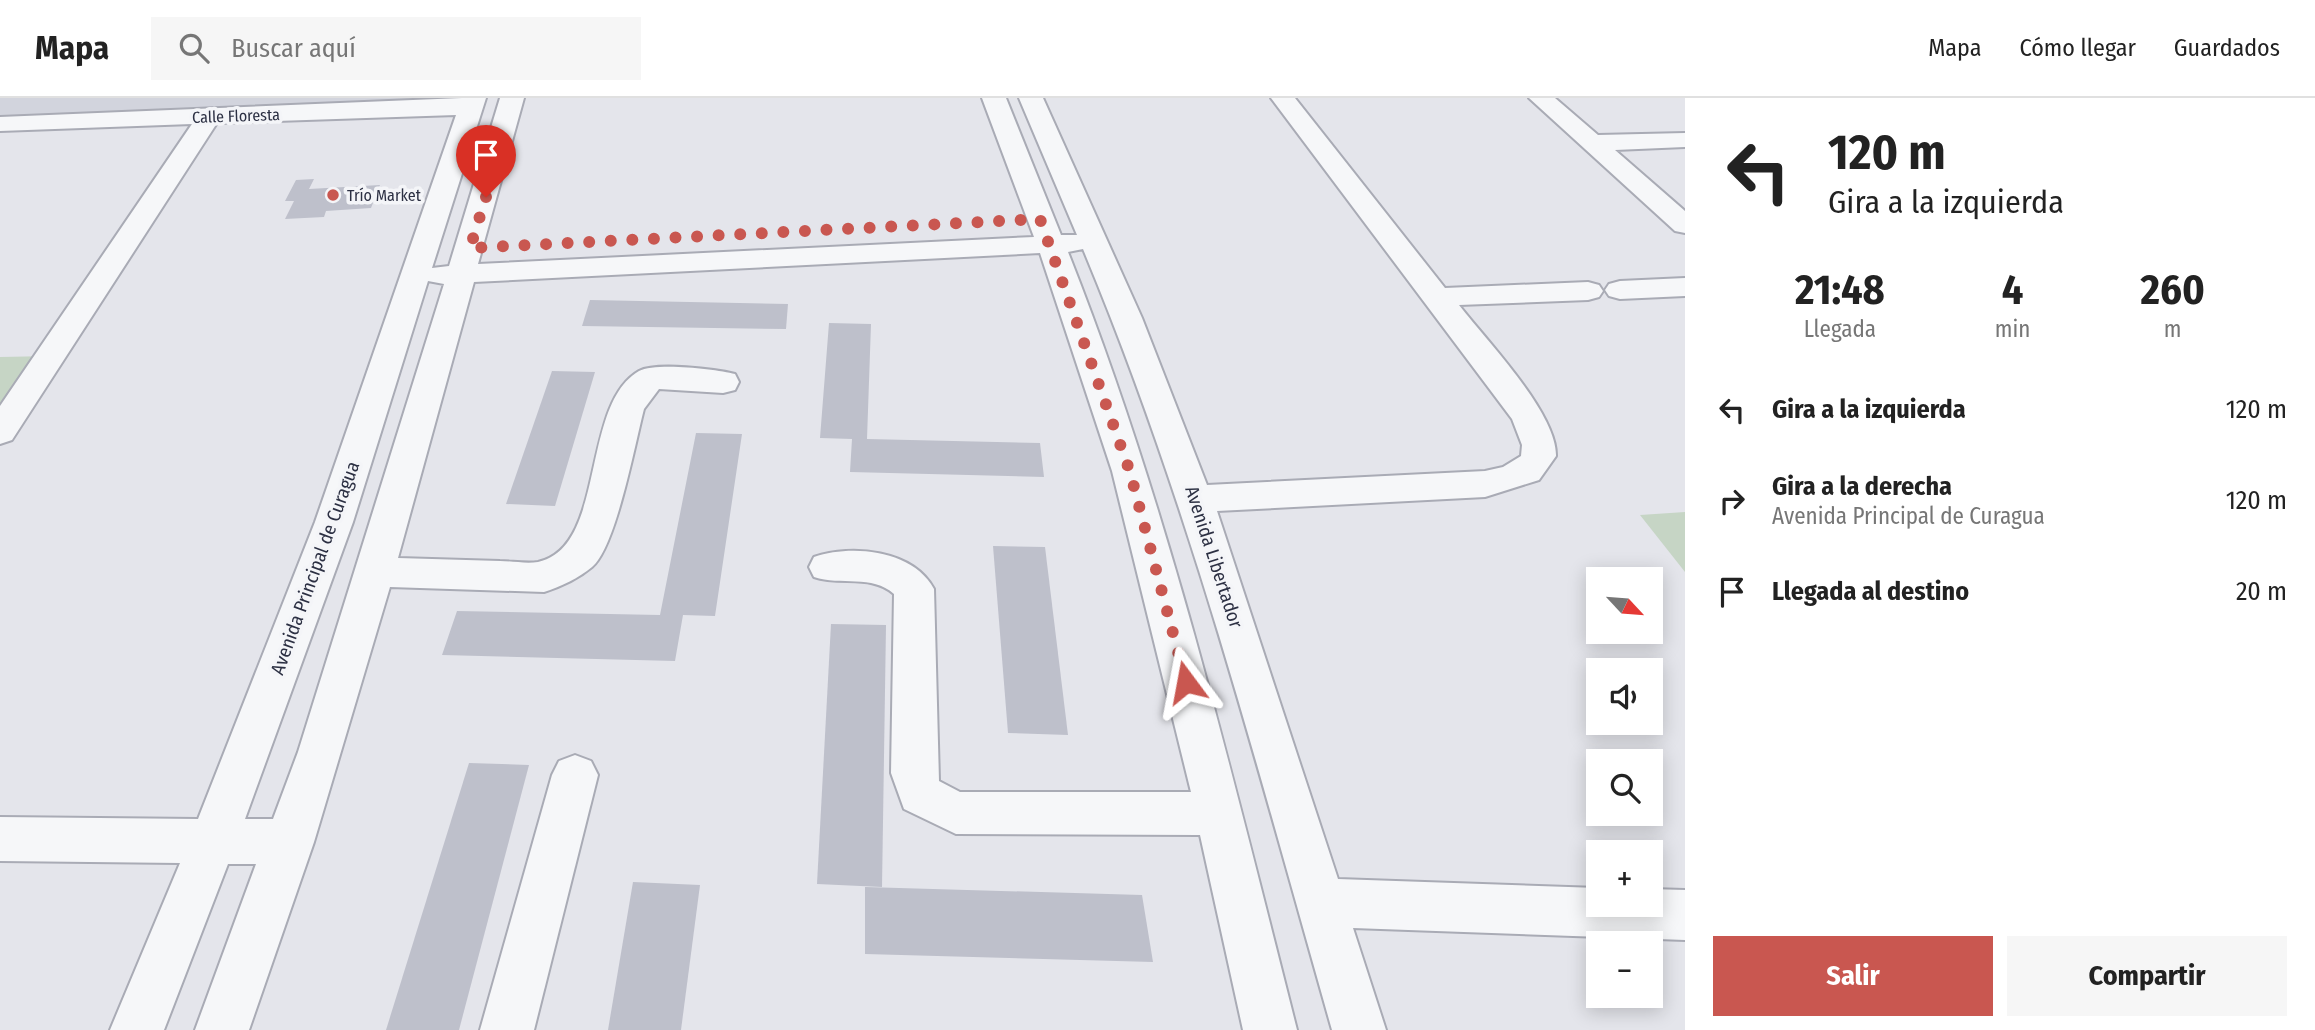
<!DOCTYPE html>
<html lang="es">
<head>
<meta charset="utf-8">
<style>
	body { margin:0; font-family:"Fira Sans Condensed",sans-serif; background:#f6f6f6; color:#222; height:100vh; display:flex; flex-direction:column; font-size:26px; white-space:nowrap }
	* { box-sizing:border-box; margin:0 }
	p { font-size:23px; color:#767676 }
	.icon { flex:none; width:38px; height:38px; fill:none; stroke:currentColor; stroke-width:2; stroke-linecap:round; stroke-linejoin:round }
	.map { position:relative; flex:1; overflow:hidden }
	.drawer { display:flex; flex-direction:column; background:#fff; width:630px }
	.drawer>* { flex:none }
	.banner { background:#fff; color:#222; overflow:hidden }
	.needle { width:46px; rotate:116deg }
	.tools { position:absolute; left:1586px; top:469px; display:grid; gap:14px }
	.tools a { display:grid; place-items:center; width:77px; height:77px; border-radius:0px; background:#fff; box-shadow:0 4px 18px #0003; font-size:35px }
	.pin { position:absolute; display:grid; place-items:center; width:60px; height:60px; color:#fff; margin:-72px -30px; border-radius:50% 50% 50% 0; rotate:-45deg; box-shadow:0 0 7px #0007 }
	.pin .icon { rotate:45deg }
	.me { position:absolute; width:77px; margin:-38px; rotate:347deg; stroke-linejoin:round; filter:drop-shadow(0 0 5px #0008) }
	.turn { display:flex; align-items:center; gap:24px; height:147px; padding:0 28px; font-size:32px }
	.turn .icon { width:91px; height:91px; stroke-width:2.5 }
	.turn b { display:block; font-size:49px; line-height:60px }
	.eta { display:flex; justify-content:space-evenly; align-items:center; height:119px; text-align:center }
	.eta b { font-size:42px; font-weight:700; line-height:49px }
	.primary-button { display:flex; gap:14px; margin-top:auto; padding:14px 28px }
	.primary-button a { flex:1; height:80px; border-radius:0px; background:#c95750; color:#fff; font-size:28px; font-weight:700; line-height:80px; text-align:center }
	.primary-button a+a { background:#f6f6f6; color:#222 }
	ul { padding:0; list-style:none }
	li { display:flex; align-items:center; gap:21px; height:91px; padding:0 28px }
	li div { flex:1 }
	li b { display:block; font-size:26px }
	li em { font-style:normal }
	header { display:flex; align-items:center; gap:42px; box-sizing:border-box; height:98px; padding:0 35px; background:#fff; border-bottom:2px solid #e0e0e0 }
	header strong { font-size:33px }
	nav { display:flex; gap:38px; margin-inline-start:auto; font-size:24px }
	.search { width:490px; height:63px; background:#f6f6f6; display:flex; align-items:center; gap:18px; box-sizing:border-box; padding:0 24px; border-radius:0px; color:#767676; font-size:26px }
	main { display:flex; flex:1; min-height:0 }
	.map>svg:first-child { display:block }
</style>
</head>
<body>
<header>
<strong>Mapa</strong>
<div class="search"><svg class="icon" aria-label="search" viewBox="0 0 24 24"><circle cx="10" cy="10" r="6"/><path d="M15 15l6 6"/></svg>Buscar aquí</div>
<nav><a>Mapa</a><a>Cómo llegar</a><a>Guardados</a></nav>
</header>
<main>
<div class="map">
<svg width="1685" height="932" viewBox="0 0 1685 932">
	<rect width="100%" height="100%" fill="#e4e5eb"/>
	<!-- built -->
	<polygon fill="#d2d4dd" points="0,0 474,0 0,26"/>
	<!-- green -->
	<g fill="#c6d5c5">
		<polygon points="51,258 0,334 0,259"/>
		<polygon points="1685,414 1685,474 1640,417"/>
	</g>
	<!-- building -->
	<g fill="#bec0cb">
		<polygon points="314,81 309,91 380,87 371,110 326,113 324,119 285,121 294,103 285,103 296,82"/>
		<polygon points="590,202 788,206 786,231 582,228"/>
		<polygon points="829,225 871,226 867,341 1040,345 1044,379 850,374 852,341 820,340"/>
		<polygon points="552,273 595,274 555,408 506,406"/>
		<polygon points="696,335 742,336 715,518 683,517 675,563 442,557 457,513 660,517"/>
		<polygon points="993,448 1045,449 1068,637 1008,635"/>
		<polygon points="831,526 886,527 882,789 817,786"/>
		<polygon points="469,665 529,667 459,932 386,932"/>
		<polygon points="633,784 700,787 681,932 608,932"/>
		<polygon points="865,789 1142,797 1153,864 865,856"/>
	</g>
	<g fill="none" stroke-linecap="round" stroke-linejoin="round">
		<defs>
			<g id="minor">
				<path d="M462 0H486L432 170 449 168 500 0H524L478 166 1034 139 982 0H1006L1061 137H1077L1019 0H1043L1142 220 1207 387 1485 373 1503 369 1521 358 1522 347 1512 321 1271 0H1295L1445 190 1588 184 1599 187 1603 193 1599 199 1588 202 1459 207C1486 242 1557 315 1556 358L1539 382 1485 399 1217 413 1338 781 1598 790V807H1650V791L1685 792V842L1353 830 1386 932H1332C1257 669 1189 404 1083 151L1068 154C1168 406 1230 669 1297 932H1243L1200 737 956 736 904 711 891 675 894 496C872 476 841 488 814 479L809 469 814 459C852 446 913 452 934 491L939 683 960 694H1191L1112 373 1040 155 474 184 398 460C432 461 466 462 500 463 511 463 526 466 538 464 607 449 580 307 639 273 656 264 716 271 735 276L739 284 735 292 723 295 659 291 644 311C635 345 616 449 592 469 579 480 560 489 544 494L390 489 314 744 249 932H195L256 766H228L164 932H110L180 765 0 763V719L198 721 315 424 456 17 217 25 12 342 0 346V308L192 26 0 33V19ZM428 183 444 186 298 654 273 721H245L353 424Z"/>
				<polygon points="1529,0 1555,0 1598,37 1685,35 1685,49 1615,52 1685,113 1685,135 1675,133"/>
				<polygon points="1685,180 1685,198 1620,201 1609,198 1605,192 1609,186 1620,183"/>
				<polygon points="575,657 591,663 598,677 534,932 480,932 552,677 559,663"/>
			</g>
		</defs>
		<!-- minor casing -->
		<use href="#minor" stroke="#a9abb5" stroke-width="4"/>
		<!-- minor -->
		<use href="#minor" fill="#f6f7f9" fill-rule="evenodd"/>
	</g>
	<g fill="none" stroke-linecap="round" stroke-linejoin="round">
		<!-- route -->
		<polyline stroke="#c95750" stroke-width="12" stroke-dasharray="0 21.6" points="486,99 470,150 1040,121 1130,374 1186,584"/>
	</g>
	<!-- markers -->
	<circle fill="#c95750" stroke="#f4f5f8" stroke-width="2.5" cx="333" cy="97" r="7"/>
	<g text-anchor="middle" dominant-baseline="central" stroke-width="7" stroke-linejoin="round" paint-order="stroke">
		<!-- far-street labels -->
		<g font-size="16" fill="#2c3043" stroke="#f4f5f8">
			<text transform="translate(236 18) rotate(-2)">Calle Floresta</text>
		</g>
		<!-- far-poi labels -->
		<g font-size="16" fill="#2c3043" stroke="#f4f5f8" text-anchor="start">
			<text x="347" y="97">Trío Market</text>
		</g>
		<!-- street labels -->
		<g font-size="19" fill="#2c3043" stroke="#f4f5f8">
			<text transform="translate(1214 459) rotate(72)">Avenida Libertador</text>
			<text transform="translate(315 470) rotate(-70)">Avenida Principal de Curagua</text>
		</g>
	</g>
</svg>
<div class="tools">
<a><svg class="needle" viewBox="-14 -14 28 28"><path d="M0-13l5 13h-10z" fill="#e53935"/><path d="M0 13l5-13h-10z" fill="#767676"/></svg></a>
<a><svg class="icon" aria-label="sound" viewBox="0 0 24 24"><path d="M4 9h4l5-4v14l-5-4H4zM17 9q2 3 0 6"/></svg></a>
<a><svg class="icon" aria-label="search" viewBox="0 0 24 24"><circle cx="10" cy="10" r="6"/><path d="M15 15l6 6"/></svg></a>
<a>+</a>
<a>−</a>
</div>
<div class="pin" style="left:486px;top:99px;background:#d93025"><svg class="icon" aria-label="arrive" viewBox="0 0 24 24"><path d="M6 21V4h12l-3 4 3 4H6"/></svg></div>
<svg class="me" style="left:1186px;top:584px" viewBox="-20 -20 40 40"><path d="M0-17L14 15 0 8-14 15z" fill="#c95750" stroke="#fff" stroke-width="4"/></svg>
</div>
<section class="drawer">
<div class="banner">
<div class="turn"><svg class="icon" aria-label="left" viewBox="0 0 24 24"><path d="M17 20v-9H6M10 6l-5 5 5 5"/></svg><div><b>120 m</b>Gira a la izquierda</div></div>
</div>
<div class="eta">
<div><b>21:48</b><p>Llegada</p></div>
<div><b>4</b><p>min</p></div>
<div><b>260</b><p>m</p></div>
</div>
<ul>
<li><svg class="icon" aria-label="left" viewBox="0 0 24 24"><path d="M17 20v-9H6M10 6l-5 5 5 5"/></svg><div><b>Gira a la izquierda</b></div><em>120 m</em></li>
<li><svg class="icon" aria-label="right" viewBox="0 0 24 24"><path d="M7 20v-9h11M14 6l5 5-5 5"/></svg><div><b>Gira a la derecha</b><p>Avenida Principal de Curagua</p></div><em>120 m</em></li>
<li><svg class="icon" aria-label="arrive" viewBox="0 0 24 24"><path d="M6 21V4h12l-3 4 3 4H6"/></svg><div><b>Llegada al destino</b></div><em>20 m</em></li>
</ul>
<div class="primary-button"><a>Salir</a><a>Compartir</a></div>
</section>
</main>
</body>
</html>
